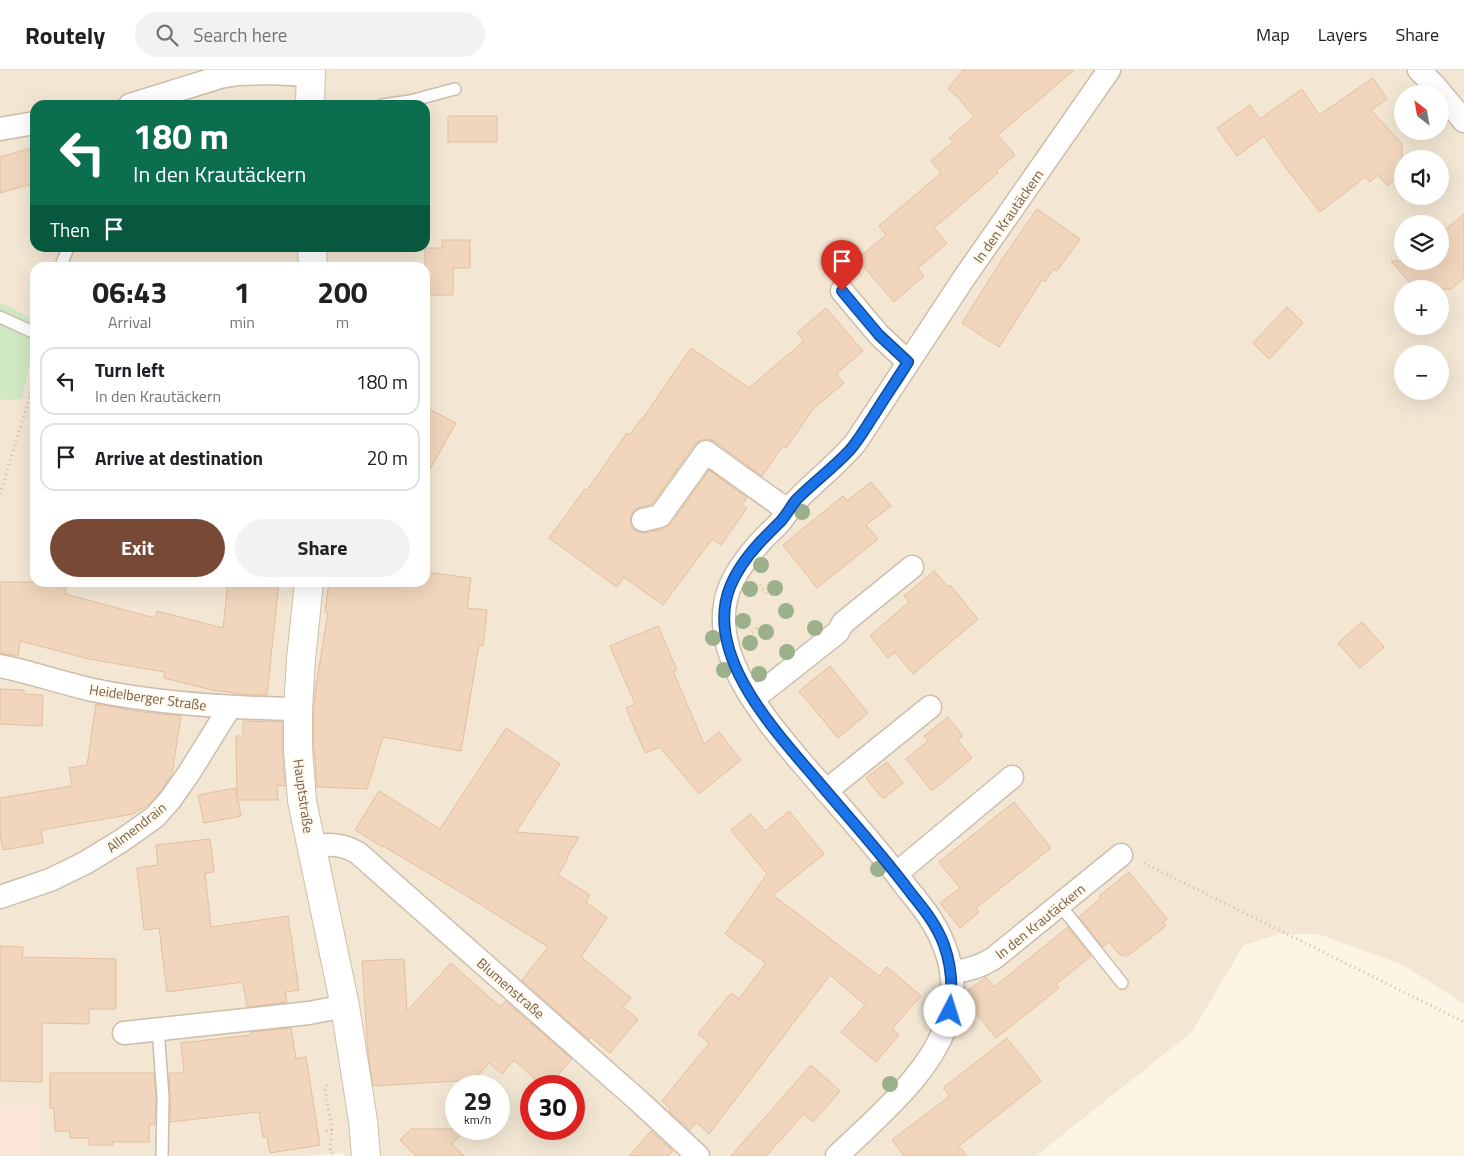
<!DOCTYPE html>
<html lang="en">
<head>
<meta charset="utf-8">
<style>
	body { margin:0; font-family:"Titillium Web",sans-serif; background:#f2f2f2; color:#202124; height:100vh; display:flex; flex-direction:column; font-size:19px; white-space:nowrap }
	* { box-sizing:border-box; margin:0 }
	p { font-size:16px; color:#757577 }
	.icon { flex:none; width:28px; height:28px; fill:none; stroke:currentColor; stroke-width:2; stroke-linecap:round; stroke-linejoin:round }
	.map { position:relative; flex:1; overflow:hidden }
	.sheet { position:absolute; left:30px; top:192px; width:400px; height:325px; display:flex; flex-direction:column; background:#fff; border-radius:15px; box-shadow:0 5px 20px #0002 }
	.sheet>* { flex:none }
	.guide { position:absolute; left:30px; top:30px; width:400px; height:152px; border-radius:15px; box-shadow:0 5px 20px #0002; background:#0b6e4f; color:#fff; overflow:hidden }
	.needle { width:32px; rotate:329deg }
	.controls { position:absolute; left:1394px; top:15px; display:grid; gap:10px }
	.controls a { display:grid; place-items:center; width:55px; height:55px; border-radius:50%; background:#fff; box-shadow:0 5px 20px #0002; font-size:25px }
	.speed { position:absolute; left:445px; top:1005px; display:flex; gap:10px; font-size:25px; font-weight:700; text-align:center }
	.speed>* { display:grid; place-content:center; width:65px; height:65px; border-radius:50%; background:#fff; box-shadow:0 5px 20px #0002; line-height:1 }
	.speed small { font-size:12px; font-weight:400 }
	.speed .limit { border:8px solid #d22; background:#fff; color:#111 }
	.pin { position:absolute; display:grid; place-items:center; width:42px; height:42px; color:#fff; margin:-51px -21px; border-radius:50% 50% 50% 0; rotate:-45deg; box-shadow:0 0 5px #0007 }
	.pin .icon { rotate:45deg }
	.me { position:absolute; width:55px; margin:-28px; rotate:5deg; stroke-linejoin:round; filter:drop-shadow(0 0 4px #0008) }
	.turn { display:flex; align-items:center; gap:18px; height:105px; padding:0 20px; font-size:22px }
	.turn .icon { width:65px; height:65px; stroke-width:2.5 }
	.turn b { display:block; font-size:35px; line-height:42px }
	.then { display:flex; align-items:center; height:48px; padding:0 20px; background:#0003; gap:10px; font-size:19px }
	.eta { display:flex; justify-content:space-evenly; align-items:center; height:85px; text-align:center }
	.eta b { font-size:30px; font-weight:700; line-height:35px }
	.action { display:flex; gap:10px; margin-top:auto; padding:10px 20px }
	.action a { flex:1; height:58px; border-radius:30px; background:#784936; color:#fff; font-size:20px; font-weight:700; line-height:58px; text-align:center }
	.action a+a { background:#f2f2f2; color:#202124 }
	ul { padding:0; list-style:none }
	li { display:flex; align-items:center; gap:15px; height:68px; margin:0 10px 8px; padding:0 10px; border:2px solid #e0e0e0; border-radius:15px }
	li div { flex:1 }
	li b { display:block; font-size:19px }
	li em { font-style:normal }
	header { display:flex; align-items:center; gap:30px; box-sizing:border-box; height:70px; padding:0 25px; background:#fff; border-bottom:1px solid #e0e0e0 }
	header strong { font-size:24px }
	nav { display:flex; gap:28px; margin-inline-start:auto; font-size:18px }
	.search { width:350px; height:45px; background:#f2f2f2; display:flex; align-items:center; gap:12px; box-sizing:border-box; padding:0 18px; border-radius:28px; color:#757577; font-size:19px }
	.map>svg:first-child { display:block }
</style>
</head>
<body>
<header>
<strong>Routely</strong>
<div class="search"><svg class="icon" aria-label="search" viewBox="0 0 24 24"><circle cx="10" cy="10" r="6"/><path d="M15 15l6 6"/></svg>Search here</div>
<nav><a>Map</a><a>Layers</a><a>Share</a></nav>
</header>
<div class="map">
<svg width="1464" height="1086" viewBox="0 0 1464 1086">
	<rect width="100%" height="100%" fill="#fcf5e5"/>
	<!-- residential -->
	<path fill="#f3e7d4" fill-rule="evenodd" d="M0 0H1464V934L1403 895 1318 864H1278L1243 876 1193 961 1036 1086H344V1083L305 1086H39V1036L0 1035ZM1402 24H1440V61H1402ZM35 35H425V178H35ZM1402 89H1440V126H1402ZM1402 154H1440V191H1402ZM35 198H425V512H35ZM1402 219H1440V256H1402ZM1402 284H1440V321H1402ZM456 1016H499V1059H456ZM531 1016H574V1059H531Z"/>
	<!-- commercial -->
	<rect fill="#fce6d9" x="0" y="1035" width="39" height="51"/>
	<!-- green -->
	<polygon fill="#d0e9c4" points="0,232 33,249 26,263 35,268 22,329 0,330"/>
	<!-- building -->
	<g fill="#f1d6bd" stroke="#e3be9e">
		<polygon points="963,0 1074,0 998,65 1015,85 996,101 998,103 934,158 947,173 918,198 924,206 894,232 857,189 886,165 879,156 941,103 931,91 953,72 949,68 974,47 958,27 948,19"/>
		<polygon points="1373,8 1387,29 1371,40 1402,74 1402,102 1388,116 1378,105 1370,112 1365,107 1320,142 1286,98 1264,66 1237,86 1217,58 1250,35 1260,49 1302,19 1319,45"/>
		<rect x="448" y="46" width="49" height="26"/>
		<polygon points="35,77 35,113 0,123 0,87"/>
		<polygon points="1037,139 1080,169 1057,201 1053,199 1045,212 1042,210 999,277 962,253 1003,188"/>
		<polygon points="1464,144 1464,208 1451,219 1415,219 1391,191 1440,191 1440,164"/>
		<polygon points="442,170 470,170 470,198 453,198 453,225 425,225 425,178 442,178"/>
		<polygon points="1287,237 1303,253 1269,289 1253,273"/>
		<polygon points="826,238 863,281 836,304 844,313 814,338 786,378 783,376 762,406 714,371 708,369 701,370 695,374 652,434 640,437 634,440 631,446 630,453 633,459 639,462 646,463 664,459 671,454 709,400 747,428 742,435 747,438 721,475 712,469 663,535 624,507 617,517 549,468 585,419 587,420 627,363 630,365 640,350 641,351 691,278 749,318 804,271 797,263"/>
		<polygon points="425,337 456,353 425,408"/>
		<polygon points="871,412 891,436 866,455 878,469 817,518 783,475 843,426 847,431"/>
		<polygon points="934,501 948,517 950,515 978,549 913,604 895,582 888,588 870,566 909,532 904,526"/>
		<polygon points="425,502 471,508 467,538 487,540 483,576 479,575 461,681 383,667 367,719 317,717 314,677 314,639 315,622 328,542 325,542 329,512 425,512"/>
		<polygon points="0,512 67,512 65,524 155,548 157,541 223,558 228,512 279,512 267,625 242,624 212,620 164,608 165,602 89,589 20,571 18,586 0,583"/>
		<polygon points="1362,552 1384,577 1360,598 1338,573"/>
		<polygon points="658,556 677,600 673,601 704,674 719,662 741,690 699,724 660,677 645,683 626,638 635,634 610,576"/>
		<polygon points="830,596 868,643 838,668 799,621"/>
		<polygon points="0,619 24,620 24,624 43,625 42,656 0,654"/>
		<polygon points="96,634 142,642 181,646 172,704 160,722 148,735 133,744 41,760 43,773 3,780 0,764 0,728 72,716 69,698 87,695"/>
		<polygon points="948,647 963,666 958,670 972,688 932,721 906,689 928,671 924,666"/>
		<polygon points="243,651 282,652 282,679 285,716 277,715 278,730 238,730 241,746 204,753 198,725 235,718 237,728 236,666 243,666"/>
		<polygon points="506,658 560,694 516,762 579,767 567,787 568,788 558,805 590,825 586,832 607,848 581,887 631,928 623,937 638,949 610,983 591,967 589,970 522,910 548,877 462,823 383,776 382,777 355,760 379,721 440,759"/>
		<polygon points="887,692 903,713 883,729 866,708"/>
		<polygon points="1014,732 1051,778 976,838 979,842 960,858 940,833 960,818 939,792"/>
		<polygon points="789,741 824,784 773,825 879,906 887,897 921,926 892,959 899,965 876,992 841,962 865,935 830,905 709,1064 696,1052 690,1060 669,1041 671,1039 662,1031 709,973 698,964 731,923 739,929 766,893 725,864 767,804 731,760 751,744 765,761"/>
		<polygon points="210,769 214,802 205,803 211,857 288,846 299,920 285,922 287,932 247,937 243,912 167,922 159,858 144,860 137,798 158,795 156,775"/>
		<polygon points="1129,802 1167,849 1163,852 1166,856 1126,887 1124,884 1121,886 1109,872 1103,877 1079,847 1101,828 1099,826"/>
		<polygon points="1068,857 1091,886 1056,914 1059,918 996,968 965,929 965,923 986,907 994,917"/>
		<polygon points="0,876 23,877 22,887 116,889 116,939 89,939 89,954 42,953 42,1012 0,1011"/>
		<polygon points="404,889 407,941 451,893 500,937 505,931 572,989 548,1016 543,1016 514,990 502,1004 489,993 474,1010 373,1016 368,982 362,891"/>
		<polygon points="291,958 296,989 306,987 320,1075 270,1083 267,1067 263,1067 259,1042 170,1052 170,1027 169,1003 184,1003 181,973 251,965 251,962"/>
		<polygon points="1007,968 1041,1011 959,1076 967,1086 904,1086 892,1070 950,1026 943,1018"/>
		<polygon points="811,995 840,1021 813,1052 804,1044 766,1086 731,1086"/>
		<polygon points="50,1003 154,1003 156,1027 155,1054 149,1055 149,1072 112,1072 113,1075 89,1075 89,1068 70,1068 70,1061 55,1061 54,1038 50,1038"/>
		<polygon points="411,1059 466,1059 452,1074 464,1086 416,1086 400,1070"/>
		<polygon points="651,1061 673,1081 668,1086 629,1086"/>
	</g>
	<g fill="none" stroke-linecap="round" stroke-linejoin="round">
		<defs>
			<g id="lane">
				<polyline points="382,35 410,31 455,19"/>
				<polyline points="60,198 68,178"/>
				<polyline points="0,247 35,263"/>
				<polyline points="1060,835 1122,913"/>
				<polyline points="158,959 163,1027 162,1086"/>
			</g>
			<g id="street">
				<polyline points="1419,0 1435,16 1464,51"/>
				<polyline points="130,35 220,7 238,4 270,3 310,5"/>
				<polyline points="0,59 35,53"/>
				<polyline points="842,221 879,265 908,292"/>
				<polyline points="643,450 660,446 706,382 787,440"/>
				<path d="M0 596C31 602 61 613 93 620 160 634 230 638 298 639"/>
				<polyline points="753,629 838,562 843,553 912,497"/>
				<polyline points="826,721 930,637"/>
				<path d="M312 777C329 773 343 774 358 783L641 1033 698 1086"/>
				<polyline points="897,803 1012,707"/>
				<polyline points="0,827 50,810 85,793 121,771 155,747 170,730 189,703 230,637"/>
				<path d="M951 902C968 901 980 897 994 888L1121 785"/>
				<polyline points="124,963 309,943 345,936"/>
				<path d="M837 1086C875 1049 928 1006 946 955 956 929 954 898 943 873 935 852 921 835 907 818 875 774 837 734 802 693 765 649 708 584 728 522 735 501 750 483 765 467 770 462 776 457 780 452 786 445 790 437 796 431 816 410 838 394 856 372L964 208 1109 0"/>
			</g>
			<g id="secondary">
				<polyline points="310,35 311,0"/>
				<polyline points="312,178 313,198"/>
				<polyline points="309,512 301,589 298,639 298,678 302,731 345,936 363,1051 366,1086"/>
			</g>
		</defs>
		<!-- lane casing -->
		<use href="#lane" stroke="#cdbdac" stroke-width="14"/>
		<!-- street casing -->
		<use href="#street" stroke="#cdbdac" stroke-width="25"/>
		<!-- secondary casing -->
		<use href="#secondary" stroke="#d0bea9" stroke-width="30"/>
		<!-- path -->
		<g stroke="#d6b9a0" stroke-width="3" stroke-dasharray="1 4" stroke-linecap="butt">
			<polyline points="0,424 30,326 35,286"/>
			<polyline points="760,515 767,524"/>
			<polyline points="752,562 758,557"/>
			<polyline points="1144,793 1464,952"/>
			<polyline points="327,1015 325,1019 332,1060 330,1080 334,1086"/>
			<polyline points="326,1061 332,1060"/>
		</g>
		<!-- lane -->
		<use href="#lane" stroke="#fff" stroke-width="11"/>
		<!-- street -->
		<use href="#street" stroke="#fff" stroke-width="22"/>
		<!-- secondary -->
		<use href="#secondary" stroke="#fff" stroke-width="28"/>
	</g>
	<!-- trees -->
	<g fill="#9cb18b">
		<circle cx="802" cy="442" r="8"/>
		<circle cx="761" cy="495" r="8"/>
		<circle cx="775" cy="518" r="8"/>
		<circle cx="750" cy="519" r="8"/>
		<circle cx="786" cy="541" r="8"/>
		<circle cx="743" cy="551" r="8"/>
		<circle cx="815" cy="558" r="8"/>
		<circle cx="766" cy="562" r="8"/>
		<circle cx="713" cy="568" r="8"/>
		<circle cx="750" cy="573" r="8"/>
		<circle cx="787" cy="582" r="8"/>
		<circle cx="724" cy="600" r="8"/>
		<circle cx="759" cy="604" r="8"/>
		<circle cx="878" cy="799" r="8"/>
		<circle cx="890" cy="1014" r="8"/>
	</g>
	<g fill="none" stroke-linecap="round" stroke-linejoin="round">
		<defs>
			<path id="route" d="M842 221 879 265 908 292C897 310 885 327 874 345 866 357 859 370 849 381 833 398 814 412 797 429 791 436 787 444 781 451 776 456 771 461 767 465 752 480 738 497 730 517 703 585 776 662 816 709 848 747 881 783 910 822 923 838 937 855 944 875 952 897 953 918 950 941"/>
		</defs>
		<!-- route casing -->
		<use href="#route" stroke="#114b97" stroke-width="12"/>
		<!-- route -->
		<use href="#route" stroke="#1a73e8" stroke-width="9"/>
	</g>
	<g text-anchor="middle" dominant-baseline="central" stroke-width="4" stroke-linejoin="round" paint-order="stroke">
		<!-- street labels -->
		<g font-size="14" fill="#755d4a" stroke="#fff9eb">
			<text transform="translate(1008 146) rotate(-55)">In den Krautäckern</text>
			<text transform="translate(148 627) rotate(8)">Heidelberger Straße</text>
			<text transform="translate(304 726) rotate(82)">Hauptstraße</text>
			<text transform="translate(136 757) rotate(-38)">Allmendrain</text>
			<text transform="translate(1040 851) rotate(-39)">In den Krautäckern</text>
			<text transform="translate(511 918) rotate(41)">Blumenstraße</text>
		</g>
	</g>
</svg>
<div class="controls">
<a><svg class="needle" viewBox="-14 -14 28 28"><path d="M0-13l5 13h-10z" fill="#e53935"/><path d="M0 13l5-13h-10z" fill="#757577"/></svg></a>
<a><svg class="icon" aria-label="sound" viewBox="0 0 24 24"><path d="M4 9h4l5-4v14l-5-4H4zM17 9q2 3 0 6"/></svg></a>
<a><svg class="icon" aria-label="layers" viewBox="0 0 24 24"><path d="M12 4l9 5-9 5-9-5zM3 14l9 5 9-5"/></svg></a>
<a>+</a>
<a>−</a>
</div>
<div class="speed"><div>29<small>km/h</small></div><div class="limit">30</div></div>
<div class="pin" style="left:842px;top:221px;background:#d93025"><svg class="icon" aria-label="arrive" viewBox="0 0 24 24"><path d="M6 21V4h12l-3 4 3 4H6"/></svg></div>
<svg class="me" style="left:950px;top:941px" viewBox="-20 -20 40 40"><circle r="19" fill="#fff"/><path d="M0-13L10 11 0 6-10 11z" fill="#1a73e8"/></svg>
<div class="guide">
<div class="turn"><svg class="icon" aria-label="left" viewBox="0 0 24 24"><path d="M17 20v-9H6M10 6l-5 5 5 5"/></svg><div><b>180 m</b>In den Krautäckern</div></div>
<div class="then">Then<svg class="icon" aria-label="arrive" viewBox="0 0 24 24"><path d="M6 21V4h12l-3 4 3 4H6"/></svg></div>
</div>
<section class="sheet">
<div class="eta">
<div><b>06:43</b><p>Arrival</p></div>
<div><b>1</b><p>min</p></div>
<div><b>200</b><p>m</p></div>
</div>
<ul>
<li><svg class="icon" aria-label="left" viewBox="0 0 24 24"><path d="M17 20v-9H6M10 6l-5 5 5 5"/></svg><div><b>Turn left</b><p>In den Krautäckern</p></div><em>180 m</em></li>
<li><svg class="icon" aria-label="arrive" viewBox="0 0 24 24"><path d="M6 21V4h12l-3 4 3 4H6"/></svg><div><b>Arrive at destination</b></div><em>20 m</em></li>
</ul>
<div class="action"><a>Exit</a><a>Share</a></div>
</section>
</div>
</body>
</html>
